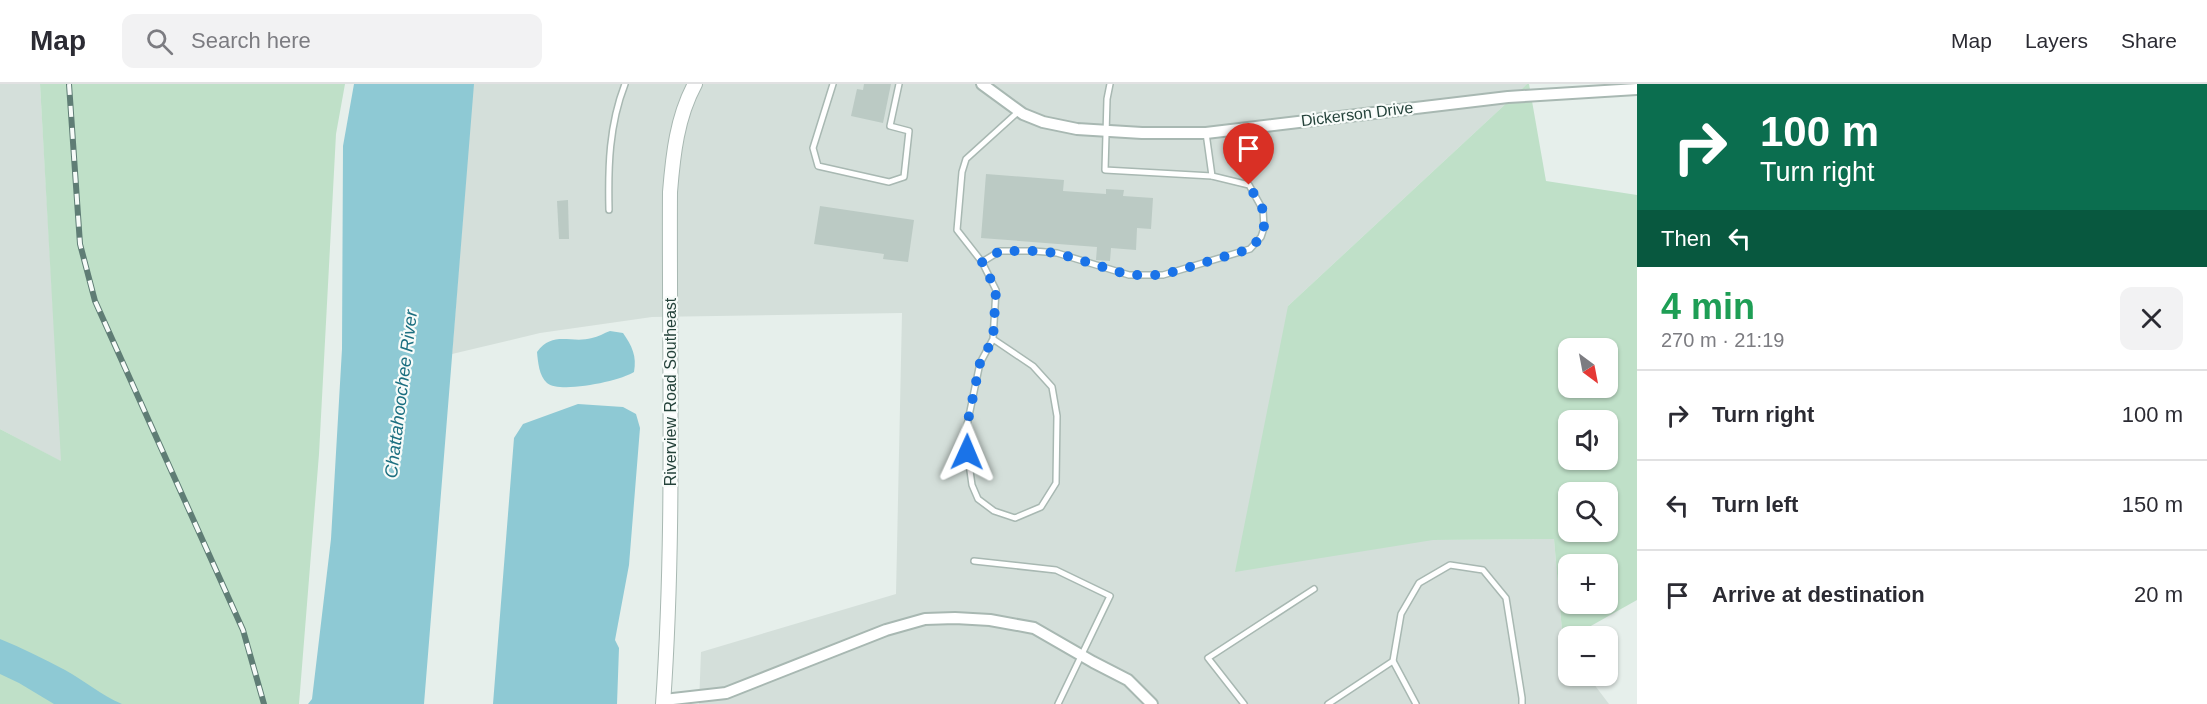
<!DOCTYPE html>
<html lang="en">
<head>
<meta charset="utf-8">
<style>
	body { margin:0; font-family:Arial,sans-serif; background:#f2f2f3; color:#2b2b33; height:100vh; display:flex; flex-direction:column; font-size:22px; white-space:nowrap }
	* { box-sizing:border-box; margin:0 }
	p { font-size:20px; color:#7c7c81 }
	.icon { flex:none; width:33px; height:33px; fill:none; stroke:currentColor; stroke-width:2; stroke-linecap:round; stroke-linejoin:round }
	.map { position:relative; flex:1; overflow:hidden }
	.panel { display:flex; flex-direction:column; background:#fff; width:570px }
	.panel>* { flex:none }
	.top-card { background:#0b6e4f; color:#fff; overflow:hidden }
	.needle { width:39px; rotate:148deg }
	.fabs { position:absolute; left:1558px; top:254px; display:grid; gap:12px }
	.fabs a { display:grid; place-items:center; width:60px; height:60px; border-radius:12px; background:#fff; box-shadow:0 2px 4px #0004; font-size:30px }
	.pin { position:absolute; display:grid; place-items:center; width:51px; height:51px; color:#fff; margin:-62px -26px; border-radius:50% 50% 50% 0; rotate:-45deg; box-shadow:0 0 6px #0007 }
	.pin .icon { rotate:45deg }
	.me { position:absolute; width:66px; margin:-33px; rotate:1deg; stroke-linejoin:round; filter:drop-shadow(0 0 4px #0008) }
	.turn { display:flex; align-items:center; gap:21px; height:126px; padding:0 24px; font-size:27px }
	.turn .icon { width:78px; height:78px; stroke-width:2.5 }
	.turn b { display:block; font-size:42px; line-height:51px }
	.then { display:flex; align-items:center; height:57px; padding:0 24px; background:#0003; gap:12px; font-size:22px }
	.round { display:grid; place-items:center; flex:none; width:63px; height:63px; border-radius:12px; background:#f2f2f3 }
	.head { display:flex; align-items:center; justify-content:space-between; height:102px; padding:0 24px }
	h1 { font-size:36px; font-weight:700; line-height:45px; color:#1e9e55 }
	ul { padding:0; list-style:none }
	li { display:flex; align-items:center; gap:18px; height:90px; padding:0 24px; border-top:2px solid #e1e1e2 }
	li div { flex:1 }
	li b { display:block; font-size:22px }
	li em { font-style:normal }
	header { display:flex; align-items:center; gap:36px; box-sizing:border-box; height:84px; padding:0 30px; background:#fff; border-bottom:2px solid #e1e1e2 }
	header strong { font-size:28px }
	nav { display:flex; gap:33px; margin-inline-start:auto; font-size:21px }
	.search { width:420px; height:54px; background:#f2f2f3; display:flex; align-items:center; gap:15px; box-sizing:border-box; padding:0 21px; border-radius:12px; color:#7c7c81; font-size:22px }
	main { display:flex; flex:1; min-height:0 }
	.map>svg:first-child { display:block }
</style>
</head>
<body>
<header>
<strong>Map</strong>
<div class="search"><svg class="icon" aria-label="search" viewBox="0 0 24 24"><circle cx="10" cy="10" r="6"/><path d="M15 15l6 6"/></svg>Search here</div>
<nav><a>Map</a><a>Layers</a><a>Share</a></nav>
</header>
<main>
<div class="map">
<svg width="1637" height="620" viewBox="0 0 1637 620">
	<rect width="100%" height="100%" fill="#e6efeb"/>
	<!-- built -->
	<g fill="#d4dfda">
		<polygon points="0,0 40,0 62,378 0,345"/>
		<polygon points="473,0 1527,0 1288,222 1433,456 1554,455 1563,558 1569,566 1569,591 1587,591 1609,620 699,620 701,568 896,510 902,229 652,233 540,249 452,270"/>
	</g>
	<!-- green -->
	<g fill="#bfe0c8" fill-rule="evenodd">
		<polygon points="40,0 345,0 336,50 319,370 299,620 0,620 0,345 61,377"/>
		<path d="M1527 0H1529L1546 97 1637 111V516L1573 552H1569V554L1563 558 1554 455 1433 456 1235 488 1288 222ZM1569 264H1608V303H1569ZM1569 336H1608V375H1569ZM1569 408H1608V447H1569ZM1569 480H1608V519H1569Z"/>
	</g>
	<!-- water -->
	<g fill="#8ec9d4">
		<polygon points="354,0 474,0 424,620 308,620 312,615 331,455 342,265 343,62"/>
		<path d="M610 247 623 249C632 262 637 272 634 288 620 297 560 310 547 299 539 292 538 278 537 268 553 246 571 260 592 254 598 253 604 249 610 247Z"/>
		<polygon points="578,320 623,323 636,330 640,344 629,481 615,556 619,564 617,620 493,620 514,354 523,340"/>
		<path d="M0 555C22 564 44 575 65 586 85 597 101 611 122 620H54L19 599 0 590Z"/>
	</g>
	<!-- building -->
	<g fill="#bbcac4">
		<polygon points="864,0 891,0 883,39 851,32 857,5 863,6"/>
		<polygon points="986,90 1064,96 1063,107 1106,110 1106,105 1124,106 1123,112 1153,114 1151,145 1137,144 1136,166 1111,164 1110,177 1096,176 1097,163 981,154"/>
		<polygon points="568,116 569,155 559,155 557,117"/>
		<polygon points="820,122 914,136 908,178 883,175 884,170 814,160"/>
	</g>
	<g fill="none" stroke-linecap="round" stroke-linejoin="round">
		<defs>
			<g id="service">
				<polyline points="833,0 813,64 818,82 889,98 904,93 909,47 890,42 899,0"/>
				<polyline points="1110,0 1107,15 1105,86 1212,92"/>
				<path d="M609 126C608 83 609 41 625 0"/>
				<polyline points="982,178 1000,167 1034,167 1057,169 1129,191 1163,191 1250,165 1261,153 1264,144 1263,126 1249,101 1212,92 1206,49"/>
				<polyline points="993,255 1033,282 1052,303 1057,332 1056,399 1041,423 1015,434 994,427 978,415 972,401 965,351 980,279 993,255 996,206 982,178 957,146 962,88 966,75 1019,27"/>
				<polyline points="974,477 1056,486 1110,512 1058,620"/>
				<polyline points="1393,577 1416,620"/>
				<polyline points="1244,620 1208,574 1314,505"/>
				<polyline points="1328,620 1393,577 1401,530 1419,499 1450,481 1483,486 1506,514 1522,614 1522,620"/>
			</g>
			<g id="minor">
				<polyline points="982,0 1023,30 1043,38 1077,45 1142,49 1206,49 1508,13 1637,5"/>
				<polyline points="664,616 726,609 886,546 925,535 955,534 990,536 1034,544 1093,578 1128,596 1152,620"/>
			</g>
			<path id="tertiary" d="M663 620C675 450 669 279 670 108 673 71 677 33 695 0"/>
		</defs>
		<!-- service casing -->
		<use href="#service" stroke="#a8b8b2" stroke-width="8"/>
		<!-- minor casing -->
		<use href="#minor" stroke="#a8b8b2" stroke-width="14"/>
		<!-- tertiary casing -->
		<use href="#tertiary" stroke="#a8b8b2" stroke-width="16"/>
		<!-- service -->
		<use href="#service" stroke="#fff" stroke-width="5"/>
		<!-- minor -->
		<use href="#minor" stroke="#fff" stroke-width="10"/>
		<!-- tertiary -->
		<use href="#tertiary" stroke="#fff" stroke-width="14"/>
		<defs>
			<polyline id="rail" points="69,0 80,160 95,217 243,546 264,620"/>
		</defs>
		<!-- rail casing -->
		<use href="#rail" stroke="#5f7d75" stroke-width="6"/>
		<!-- rail -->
		<use href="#rail" stroke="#f7fbf9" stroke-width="4" stroke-dasharray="11" stroke-linecap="butt"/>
	</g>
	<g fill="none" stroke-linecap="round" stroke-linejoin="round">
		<!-- route -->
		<polyline stroke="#1a73e8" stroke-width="10" stroke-dasharray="0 18" points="967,368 965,351 980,279 993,255 996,206 982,178 1000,167 1034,167 1057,169 1129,191 1163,191 1250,165 1261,153 1264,144 1263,126 1249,101"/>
	</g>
	<g text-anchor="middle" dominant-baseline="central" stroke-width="4.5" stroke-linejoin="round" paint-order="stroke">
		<!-- street labels -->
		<g font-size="16" fill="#24423a" stroke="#f7fbf9">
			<text transform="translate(1357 30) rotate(-7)">Dickerson Drive</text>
			<text transform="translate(670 308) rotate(-90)">Riverview Road Southeast</text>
		</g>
		<!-- water labels -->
		<g font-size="18" font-style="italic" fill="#1c6f80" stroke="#f7fbf9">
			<text transform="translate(401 310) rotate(-83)">Chattahoochee River</text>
		</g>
	</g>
</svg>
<div class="fabs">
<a><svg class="needle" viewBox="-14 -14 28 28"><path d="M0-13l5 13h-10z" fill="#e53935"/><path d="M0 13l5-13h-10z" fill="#7c7c81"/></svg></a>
<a><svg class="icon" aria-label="sound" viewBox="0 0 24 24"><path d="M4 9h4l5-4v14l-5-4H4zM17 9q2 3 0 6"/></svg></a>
<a><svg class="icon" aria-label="search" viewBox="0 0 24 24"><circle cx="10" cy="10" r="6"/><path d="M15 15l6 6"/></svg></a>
<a>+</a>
<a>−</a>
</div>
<div class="pin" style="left:1249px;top:101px;background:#d93025"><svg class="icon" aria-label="arrive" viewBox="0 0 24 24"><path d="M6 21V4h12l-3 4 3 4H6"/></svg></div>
<svg class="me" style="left:967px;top:368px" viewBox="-20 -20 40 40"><path d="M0-17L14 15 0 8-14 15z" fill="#1a73e8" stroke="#fff" stroke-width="4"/></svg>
</div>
<section class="panel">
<div class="top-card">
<div class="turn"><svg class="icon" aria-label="right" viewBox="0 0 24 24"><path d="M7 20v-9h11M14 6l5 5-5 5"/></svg><div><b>100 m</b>Turn right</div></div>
<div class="then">Then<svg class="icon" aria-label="left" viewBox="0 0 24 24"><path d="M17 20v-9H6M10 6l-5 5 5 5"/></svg></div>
</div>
<div class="head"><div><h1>4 min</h1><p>270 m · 21:19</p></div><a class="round"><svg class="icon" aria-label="close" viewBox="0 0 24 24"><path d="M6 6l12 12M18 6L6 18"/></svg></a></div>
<ul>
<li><svg class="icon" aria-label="right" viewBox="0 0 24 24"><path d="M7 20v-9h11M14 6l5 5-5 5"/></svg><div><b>Turn right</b></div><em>100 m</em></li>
<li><svg class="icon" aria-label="left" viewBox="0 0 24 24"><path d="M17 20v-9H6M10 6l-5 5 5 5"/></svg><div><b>Turn left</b></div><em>150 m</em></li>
<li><svg class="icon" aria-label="arrive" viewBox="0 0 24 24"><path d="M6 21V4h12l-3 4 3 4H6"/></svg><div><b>Arrive at destination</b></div><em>20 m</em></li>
</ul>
</section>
</main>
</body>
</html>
